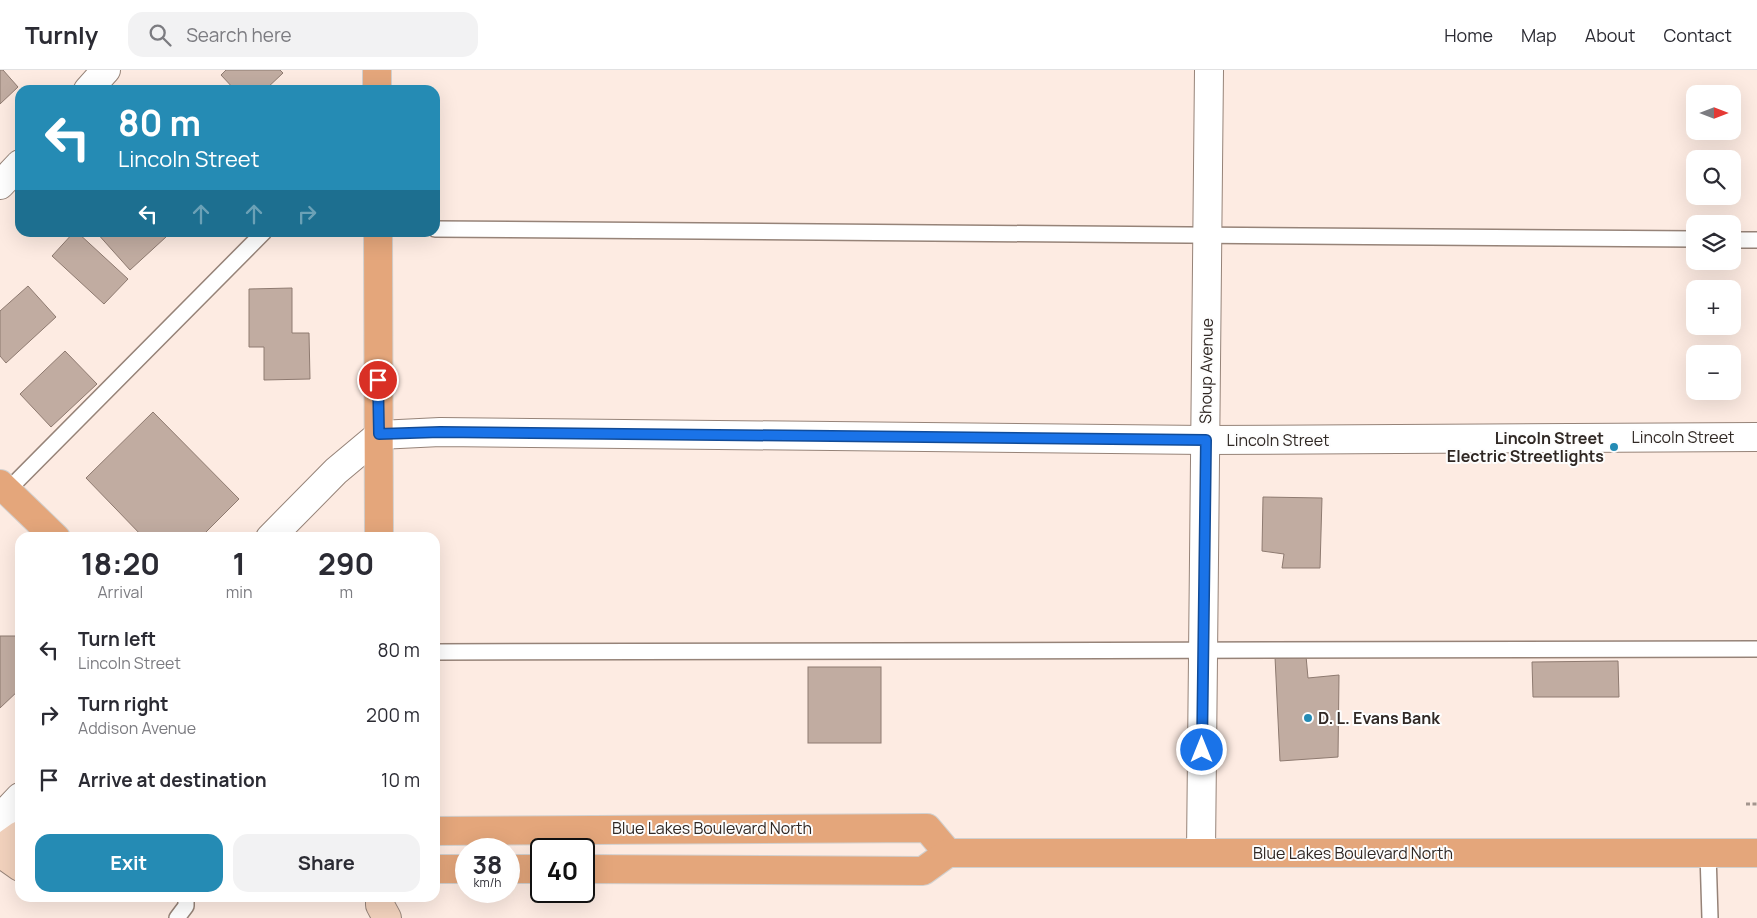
<!DOCTYPE html>
<html lang="en">
<head>
<meta charset="utf-8">
<style>
	body { margin:0; font-family:Manrope,sans-serif; background:#f2f2f3; color:#2b2b33; height:100vh; display:flex; flex-direction:column; font-size:19px; white-space:nowrap }
	* { box-sizing:border-box; margin:0 }
	p { font-size:16px; color:#7c7c81 }
	.icon { flex:none; width:28px; height:28px; fill:none; stroke:currentColor; stroke-width:2; stroke-linecap:round; stroke-linejoin:round }
	.map { position:relative; flex:1; overflow:hidden }
	.side { position:absolute; left:15px; top:462px; width:425px; height:370px; display:flex; flex-direction:column; background:#fff; border-radius:15px; box-shadow:0 5px 20px #0002 }
	.side>* { flex:none }
	.guide { position:absolute; left:15px; top:15px; width:425px; height:152px; border-radius:15px; box-shadow:0 5px 20px #0002; background:#258bb4; color:#fff; overflow:hidden }
	.needle { width:32px; rotate:90deg }
	.buttons { position:absolute; left:1686px; top:15px; display:grid; gap:10px }
	.buttons a { display:grid; place-items:center; width:55px; height:55px; border-radius:10px; background:#fff; box-shadow:0 5px 20px #0002; font-size:25px }
	.speed { position:absolute; left:455px; top:768px; display:flex; gap:10px; font-size:25px; font-weight:700; text-align:center }
	.speed>* { display:grid; place-content:center; width:65px; height:65px; border-radius:50%; background:#fff; box-shadow:0 5px 20px #0002; line-height:1 }
	.speed small { font-size:12px; font-weight:400 }
	.speed .limit { border:2px solid #111; border-radius:8px; background:#fff; color:#111 }
	.pin { position:absolute; display:grid; place-items:center; width:42px; height:42px; color:#fff; margin:-21px; border:2px solid #fff; border-radius:50%; box-shadow:0 1px 5px #0007 }
	.me { position:absolute; width:55px; margin:-28px; rotate:0deg; stroke-linejoin:round; filter:drop-shadow(0 0 4px #0008) }
	.turn { display:flex; align-items:center; gap:18px; height:105px; padding:0 20px; font-size:22px }
	.turn .icon { width:65px; height:65px; stroke-width:2.5 }
	.turn b { display:block; font-size:35px; line-height:42px }
	.lanes { display:flex; align-items:center; height:48px; padding:0 20px; background:#0003; justify-content:center; gap:25px; direction:ltr }
	.lanes .off { opacity:.35 }
	.eta { display:flex; justify-content:space-evenly; align-items:center; height:85px; text-align:center }
	.eta b { font-size:30px; font-weight:700; line-height:35px }
	.cta { display:flex; gap:10px; margin-top:auto; padding:10px 20px }
	.cta a { flex:1; height:58px; border-radius:15px; background:#258bb4; color:#fff; font-size:20px; font-weight:700; line-height:58px; text-align:center }
	.cta a+a { background:#f2f2f3; color:#2b2b33 }
	ul { padding:0; list-style:none }
	li { display:flex; align-items:center; gap:15px; height:65px; padding:0 20px }
	li div { flex:1 }
	li b { display:block; font-size:19px }
	li em { font-style:normal }
	header { display:flex; align-items:center; gap:30px; box-sizing:border-box; height:70px; padding:0 25px; background:#fff; border-bottom:1px solid #e1e1e2 }
	header strong { font-size:24px }
	nav { display:flex; gap:28px; margin-inline-start:auto; font-size:18px }
	.search { width:350px; height:45px; background:#f2f2f3; display:flex; align-items:center; gap:12px; box-sizing:border-box; padding:0 18px; border-radius:15px; color:#7c7c81; font-size:19px }
	.map>svg:first-child { display:block }
</style>
</head>
<body>
<header>
<strong>Turnly</strong>
<div class="search"><svg class="icon" aria-label="search" viewBox="0 0 24 24"><circle cx="10" cy="10" r="6"/><path d="M15 15l6 6"/></svg>Search here</div>
<nav><a>Home</a><a>Map</a><a>About</a><a>Contact</a></nav>
</header>
<div class="map">
<svg width="1757" height="848" viewBox="0 0 1757 848">
	<rect width="100%" height="100%" fill="#fdebe2"/>
	<!-- building -->
	<g fill="#c1aca1" stroke="#8e7a70">
		<polygon points="0,0 3,0 18,17 0,34"/>
		<polygon points="226,0 280,0 283,3 265,20 235,20 221,5"/>
		<polygon points="74,162 77,162 128,209 104,234 52,186"/>
		<polygon points="96,162 163,162 166,167 130,200"/>
		<polygon points="28,216 56,247 6,293 0,286 0,241"/>
		<polygon points="292,218 292,263 309,263 310,309 264,310 264,277 249,277 249,219"/>
		<polygon points="65,281 97,314 51,357 20,324"/>
		<polygon points="153,342 239,429 200,468 144,468 86,408"/>
		<polygon points="1263,427 1322,428 1320,498 1282,498 1284,484 1262,481"/>
		<polygon points="0,566 20,566 20,619 0,638"/>
		<polygon points="1306,586 1308,608 1339,605 1338,687 1280,691 1275,587"/>
		<polygon points="1618,591 1619,627 1533,627 1532,592"/>
		<rect x="808" y="597" width="73" height="76"/>
	</g>
	<g fill="none" stroke-linecap="round" stroke-linejoin="round">
		<defs>
			<g id="service">
				<polyline points="435,159 1695,169"/>
				<polyline points="1732,170 1757,170"/>
				<polyline points="3,425 264,162"/>
				<polyline points="435,582 1757,579"/>
				<polyline points="1708,783 1710,848"/>
				<polyline points="177,848 186,836 186,828"/>
			</g>
			<g id="minor">
				<polyline points="88,20 106,0"/>
				<polyline points="0,115 20,94"/>
				<polyline points="270,468 336,401 379,365 440,362 1205,370 1757,367"/>
				<polyline points="0,748 20,727"/>
			</g>
			<polyline id="tertiary" points="1201,782 1209,0"/>
			<g id="secondary">
				<polyline points="0,779 20,765"/>
				<polyline points="0,783 20,797"/>
				<polyline points="380,828 380,835 387,848"/>
			</g>
			<g id="primary">
				<polyline points="377,0 377,20"/>
				<polyline points="378,162 379,468"/>
				<polyline points="0,414 56,468"/>
				<polyline points="435,761 927,758 948,783"/>
				<polyline points="435,799 466,799"/>
				<polyline points="509,799 541,799"/>
				<polyline points="584,799 923,801 948,783 1757,783"/>
			</g>
		</defs>
		<!-- service casing -->
		<use href="#service" stroke="#968378" stroke-width="18"/>
		<!-- minor casing -->
		<use href="#minor" stroke="#968378" stroke-width="30"/>
		<!-- tertiary casing -->
		<use href="#tertiary" stroke="#968378" stroke-width="30"/>
		<!-- secondary casing -->
		<use href="#secondary" stroke="#968378" stroke-width="30"/>
		<!-- primary casing -->
		<use href="#primary" stroke="#d1d0cf" stroke-width="30"/>
		<!-- path -->
		<polyline stroke="#a3958e" stroke-width="3" stroke-dasharray="4 2.5" stroke-linecap="butt" points="1746,734 1757,734"/>
		<!-- service -->
		<use href="#service" stroke="#fff" stroke-width="15"/>
		<!-- minor -->
		<use href="#minor" stroke="#fff" stroke-width="28"/>
		<!-- tertiary -->
		<use href="#tertiary" stroke="#fff" stroke-width="28"/>
		<!-- secondary -->
		<use href="#secondary" stroke="#f2d2bd" stroke-width="28"/>
		<!-- primary -->
		<use href="#primary" stroke="#e4a67b" stroke-width="28"/>
	</g>
	<g fill="none" stroke-linecap="round" stroke-linejoin="round">
		<defs>
			<polyline id="route" points="378,310 379,364 440,362 1206,370 1202,680"/>
		</defs>
		<!-- route casing -->
		<use href="#route" stroke="#114b97" stroke-width="12"/>
		<!-- route -->
		<use href="#route" stroke="#1a73e8" stroke-width="9"/>
	</g>
	<!-- markers -->
	<g fill="#258bb4" stroke="#fdfdfd" stroke-width="2">
		<circle cx="1614" cy="377" r="5"/>
		<circle cx="1308" cy="648" r="5"/>
	</g>
	<g text-anchor="middle" dominant-baseline="central" stroke-width="4" stroke-linejoin="round" paint-order="stroke">
		<!-- street labels -->
		<g font-size="16" fill="#302824" stroke="#fdfdfd">
			<text transform="translate(1206 301) rotate(-89)">Shoup Avenue</text>
			<text x="1683" y="367">Lincoln Street</text>
			<text x="1278" y="370">Lincoln Street</text>
			<text x="712" y="758">Blue Lakes Boulevard North</text>
			<text x="1353" y="783">Blue Lakes Boulevard North</text>
		</g>
		<!-- poi labels -->
		<g font-size="16" font-weight="bold" fill="#302824" stroke="#fdfdfd" text-anchor="end">
			<text x="1604" y="368">Lincoln Street<tspan x="1604" dy="18">Electric Streetlights</tspan></text>
			<text x="1318" y="648" text-anchor="start">D. L. Evans Bank</text>
		</g>
	</g>
</svg>
<div class="buttons">
<a><svg class="needle" viewBox="-14 -14 28 28"><path d="M0-13l5 13h-10z" fill="#e53935"/><path d="M0 13l5-13h-10z" fill="#7c7c81"/></svg></a>
<a><svg class="icon" aria-label="search" viewBox="0 0 24 24"><circle cx="10" cy="10" r="6"/><path d="M15 15l6 6"/></svg></a>
<a><svg class="icon" aria-label="layers" viewBox="0 0 24 24"><path d="M12 4l9 5-9 5-9-5zM3 14l9 5 9-5"/></svg></a>
<a>+</a>
<a>−</a>
</div>
<div class="speed"><div>38<small>km/h</small></div><div class="limit">40</div></div>
<div class="pin" style="left:378px;top:310px;background:#d93025"><svg class="icon" aria-label="arrive" viewBox="0 0 24 24"><path d="M6 21V4h12l-3 4 3 4H6"/></svg></div>
<svg class="me" style="left:1202px;top:680px" viewBox="-20 -20 40 40"><circle r="17" fill="#1a73e8" stroke="#fff" stroke-width="3"/><path d="M0-11L8 9 0 5-8 9z" fill="#fff"/></svg>
<div class="guide">
<div class="turn"><svg class="icon" aria-label="left" viewBox="0 0 24 24"><path d="M17 20v-9H6M10 6l-5 5 5 5"/></svg><div><b>80 m</b>Lincoln Street</div></div>
<div class="lanes"><svg class="icon" aria-label="left" viewBox="0 0 24 24"><path d="M17 20v-9H6M10 6l-5 5 5 5"/></svg><svg class="icon off" aria-label="ahead" viewBox="0 0 24 24"><path d="M12 20V5M6 11l6-6 6 6"/></svg><svg class="icon off" aria-label="ahead" viewBox="0 0 24 24"><path d="M12 20V5M6 11l6-6 6 6"/></svg><svg class="icon off" aria-label="right" viewBox="0 0 24 24"><path d="M7 20v-9h11M14 6l5 5-5 5"/></svg></div>
</div>
<section class="side">
<div class="eta">
<div><b>18:20</b><p>Arrival</p></div>
<div><b>1</b><p>min</p></div>
<div><b>290</b><p>m</p></div>
</div>
<ul>
<li><svg class="icon" aria-label="left" viewBox="0 0 24 24"><path d="M17 20v-9H6M10 6l-5 5 5 5"/></svg><div><b>Turn left</b><p>Lincoln Street</p></div><em>80 m</em></li>
<li><svg class="icon" aria-label="right" viewBox="0 0 24 24"><path d="M7 20v-9h11M14 6l5 5-5 5"/></svg><div><b>Turn right</b><p>Addison Avenue</p></div><em>200 m</em></li>
<li><svg class="icon" aria-label="arrive" viewBox="0 0 24 24"><path d="M6 21V4h12l-3 4 3 4H6"/></svg><div><b>Arrive at destination</b></div><em>10 m</em></li>
</ul>
<div class="cta"><a>Exit</a><a>Share</a></div>
</section>
</div>
</body>
</html>
